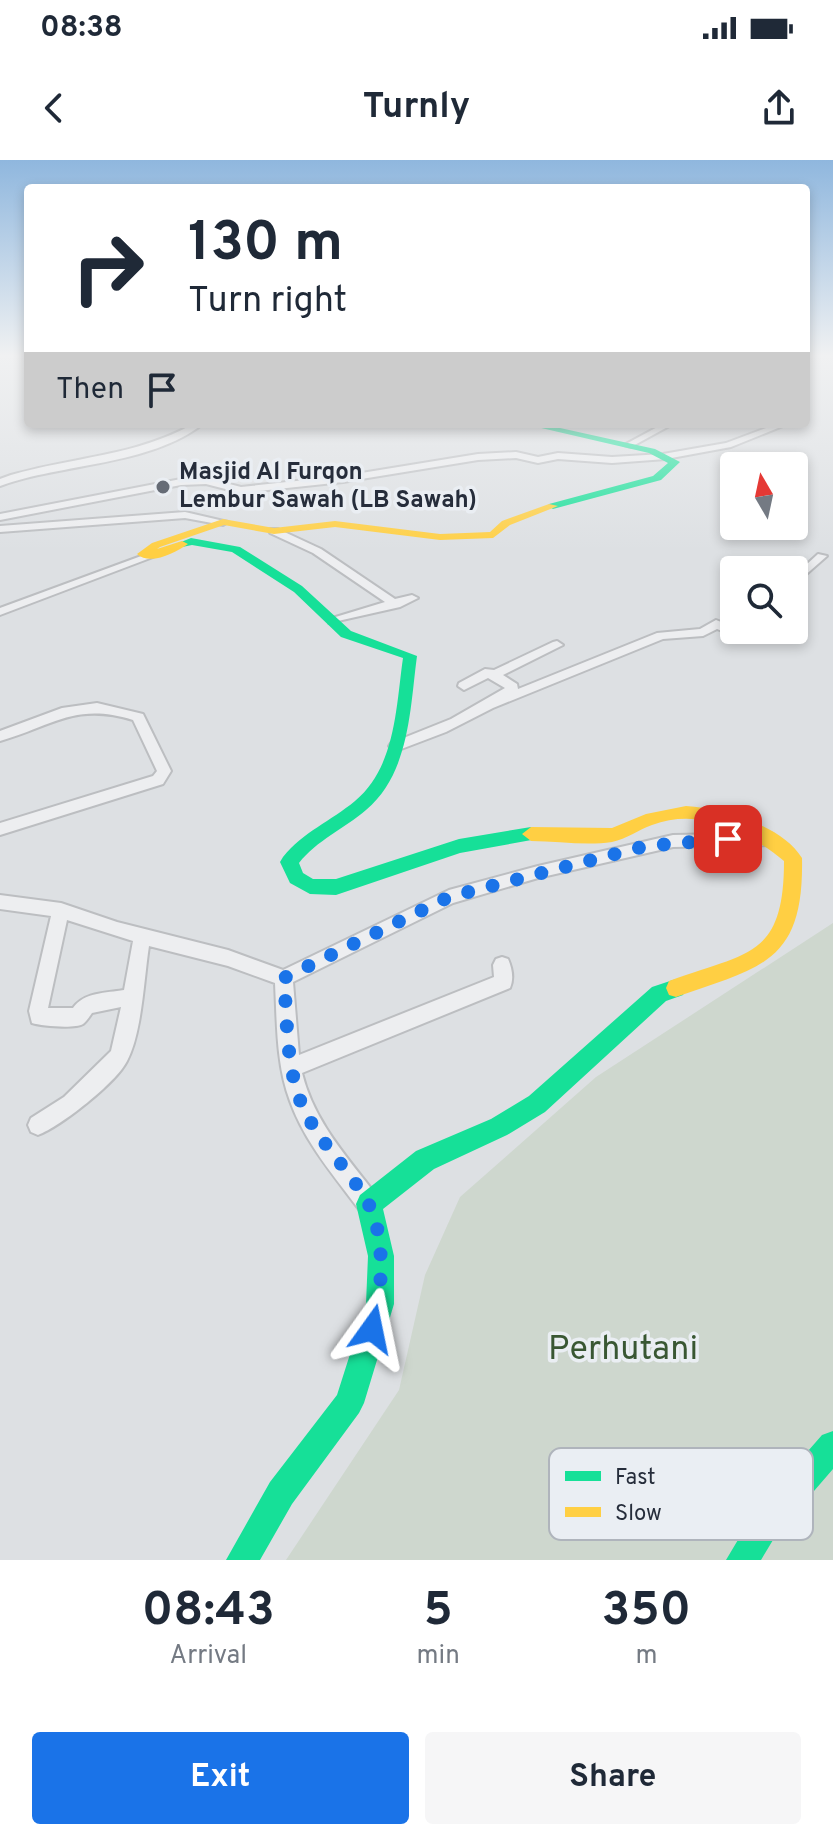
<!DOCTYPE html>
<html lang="en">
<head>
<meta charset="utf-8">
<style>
	body { margin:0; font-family:Overpass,sans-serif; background:#f6f6f7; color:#1f2937; height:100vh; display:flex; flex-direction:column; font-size:30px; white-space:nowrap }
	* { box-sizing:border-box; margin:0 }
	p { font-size:26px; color:#747a83 }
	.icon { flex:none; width:44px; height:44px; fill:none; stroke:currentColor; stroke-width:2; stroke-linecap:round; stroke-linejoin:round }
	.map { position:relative; height:1400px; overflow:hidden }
	.sheet { display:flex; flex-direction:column; background:#fff; flex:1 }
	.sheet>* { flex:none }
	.hud { position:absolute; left:24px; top:24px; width:786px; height:244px; border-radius:8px; box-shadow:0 4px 12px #0003; background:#fff; color:#1f2937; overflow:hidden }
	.needle { width:52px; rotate:351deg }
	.tools { position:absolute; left:720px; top:292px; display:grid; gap:16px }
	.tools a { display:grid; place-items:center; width:88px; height:88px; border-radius:8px; background:#fff; box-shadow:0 4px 12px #0003; font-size:40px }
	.pin { position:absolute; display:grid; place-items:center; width:68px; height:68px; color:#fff; margin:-34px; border-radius:16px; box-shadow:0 4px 12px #0006 }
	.me { position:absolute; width:88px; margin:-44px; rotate:12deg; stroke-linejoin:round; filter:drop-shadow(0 0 6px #0008) }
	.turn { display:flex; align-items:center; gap:28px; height:168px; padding:0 32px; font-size:36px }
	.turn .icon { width:104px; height:104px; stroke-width:2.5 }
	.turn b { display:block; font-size:56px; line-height:68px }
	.then { display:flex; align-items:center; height:76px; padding:0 32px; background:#0003; gap:16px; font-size:30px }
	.eta { display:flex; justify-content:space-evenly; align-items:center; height:136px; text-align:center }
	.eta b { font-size:48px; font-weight:700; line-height:56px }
	.button { display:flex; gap:16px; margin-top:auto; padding:16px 32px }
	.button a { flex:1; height:92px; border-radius:8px; background:#1a73e8; color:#fff; font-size:32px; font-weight:700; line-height:92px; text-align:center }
	.button a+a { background:#f6f6f7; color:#1f2937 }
	.status { display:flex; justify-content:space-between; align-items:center; height:56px; padding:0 40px; background:#fff; direction:ltr }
	.status svg { height:22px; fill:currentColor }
	header { display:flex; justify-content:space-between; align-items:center; height:104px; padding:0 32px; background:#fff; font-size:36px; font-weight:700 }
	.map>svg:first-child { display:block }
</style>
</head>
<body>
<div class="status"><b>08:38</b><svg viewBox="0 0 49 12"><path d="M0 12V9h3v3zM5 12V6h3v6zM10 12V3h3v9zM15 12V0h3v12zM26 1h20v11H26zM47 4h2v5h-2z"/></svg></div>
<header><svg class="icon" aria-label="back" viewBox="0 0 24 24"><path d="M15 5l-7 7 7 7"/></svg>Turnly<svg class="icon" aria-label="share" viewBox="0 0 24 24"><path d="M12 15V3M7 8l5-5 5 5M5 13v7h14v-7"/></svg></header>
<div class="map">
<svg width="833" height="1400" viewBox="0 0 833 1400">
	<rect width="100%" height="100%" fill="#dde0e3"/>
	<!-- green -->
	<polygon fill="#ced7ce" points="833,763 833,1400 286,1400 399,1230 425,1115 460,1037 596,917"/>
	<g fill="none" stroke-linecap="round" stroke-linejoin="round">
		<defs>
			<g id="street">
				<path d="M193 264H203C149 306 63 303 0 326V319L11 315C73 297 136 296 193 264Z"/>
				<polygon points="663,264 673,264 631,287 624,285"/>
				<polygon points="777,264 788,264 731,287 666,299 612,303 558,299 538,303 516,298 478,300 343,322 241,333 206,324 181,325 0,360 0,354 181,319 206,318 241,327 343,316 478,294 516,292 538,297 558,293 612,297 663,294 726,283"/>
				<polygon points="185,352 228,362 223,365 185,358 0,372 0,366"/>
				<polygon points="270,369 278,369 321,389 395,439 412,435 418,438 400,447 329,463 329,459 385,442 313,393 270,373"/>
				<polygon points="818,394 827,396 794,425 794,416"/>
				<polygon points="144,395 153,397 0,455 0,448"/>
				<polygon points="716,460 729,465 734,463 734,470 737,470 730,474 717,469 703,476 663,479 493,548 446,572 396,591 389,586 391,583 451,559 505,528 488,518 464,530 458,526 459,523 485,509 494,510 553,482 557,481 563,485 503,515 517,524 518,529 657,473 700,469"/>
				<path d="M97 543 143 554 171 611 163 624 0 675V663L153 616 157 611 133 560C75 542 53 566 0 581V571L62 548Z"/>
				<path d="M771 673 779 679 771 685 673 687 538 718 453 743 293 822 299 895 494 817 493 805 496 799 502 797 508 799C512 808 514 819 510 828L302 913C314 962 348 998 377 1036L380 1044 377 1052 369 1055 361 1052C335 1017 305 983 290 941 276 904 277 862 275 823L228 806 149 786C144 818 142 873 127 901 116 923 61 966 38 975L31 972 28 965 31 958 64 937 111 891 121 847 92 853C90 856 86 862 83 864 75 869 41 866 32 863L29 851 51 756 0 749V735L61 743 117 762 228 790 283 810 449 730 538 706 673 675ZM67 760 133 781 124 830C106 833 84 832 73 848H48Z"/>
			</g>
		</defs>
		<!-- street casing -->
		<use href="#street" stroke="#bcbec1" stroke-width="4"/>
		<!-- street -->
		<use href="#street" fill="#edeef0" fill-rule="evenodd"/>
		<!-- fast -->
		<g fill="#16e098" fill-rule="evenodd">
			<polygon points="524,264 542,264 655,289 680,302 661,320 553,349 548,346 549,344 653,316 668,303 649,293"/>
			<path d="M191 378 240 387 302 426 351 471 417 496C410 548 410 613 366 650 344 669 317 680 299 703L303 713 313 719H336L459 679 531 667 537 669 540 674 537 679 460 693 336 735 310 734 290 723 280 702 283 697C303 672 331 661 355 641 396 607 396 546 403 498L341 477 294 432 232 392 192 385 182 387 176 384Z"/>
			<polygon points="676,819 683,821 686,828 683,835 666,841 545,952 507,975 434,1009 383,1049 394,1096 394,1144 364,1243 359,1253 292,1344 260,1400 226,1400 270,1322 337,1235 366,1144 368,1096 356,1044 360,1035 416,991 491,959 529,936 652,827"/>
			<polygon points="833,1271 833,1309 776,1375 761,1400 726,1400 754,1353 822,1275"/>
		</g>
		<!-- slow -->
		<g fill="#ffcf43" fill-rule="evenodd">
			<path d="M549 344 558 346 510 365 493 378 440 380 335 367 274 374 224 365 160 387 157 389 182 381 188 384C175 393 150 406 137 394L152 383 223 359 274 368 335 361 440 374 490 372 502 361Z"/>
			<path d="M686 646C721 648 782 665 802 698 804 802 763 807 676 837L669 835 666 828 669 821C747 792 784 799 784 701 747 671 700 647 652 665 638 670 627 679 612 682 586 686 558 681 531 681L522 674 531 667 612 668 646 654Z"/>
		</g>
	</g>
	<!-- sky -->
	<linearGradient id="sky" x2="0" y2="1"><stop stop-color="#8fb7de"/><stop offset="0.5" stop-color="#f0f1f2"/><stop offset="1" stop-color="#f0f1f2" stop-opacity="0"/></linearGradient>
	<rect width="833" height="391" fill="url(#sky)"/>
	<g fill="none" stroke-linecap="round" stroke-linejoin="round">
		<!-- route -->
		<path stroke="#1a73e8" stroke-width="14" stroke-dasharray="0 25.2" d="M372 1169C383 1133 386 1076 368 1043 348 1007 315 979 300 940 286 903 287 857 284 818L449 737 646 686 728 679"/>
	</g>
	<!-- markers -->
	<circle fill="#666c76" stroke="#eaeef3" stroke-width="3" cx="163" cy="327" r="8"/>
	<g text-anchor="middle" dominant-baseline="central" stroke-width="7" stroke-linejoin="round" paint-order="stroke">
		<!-- far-poi labels -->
		<g font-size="24" font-weight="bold" fill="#262d3b" stroke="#eaeef3" text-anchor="start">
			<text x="179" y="313">Masjid Al Furqon<tspan x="179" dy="28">Lembur Sawah (LB Sawah)</tspan></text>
		</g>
		<!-- near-park labels -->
		<g font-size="34" fill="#395733" stroke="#eaeef3">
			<text x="623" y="1190">Perhutani</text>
		</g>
	</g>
	<!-- legend -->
	<rect x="549" y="1288" width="264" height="92" rx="12" fill="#eaeef3" stroke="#afb4bc" stroke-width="2"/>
	<rect x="565" y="1311" width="36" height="10" fill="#16e098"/>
	<rect x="565" y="1347" width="36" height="10" fill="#ffcf43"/>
	<g font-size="22" fill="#262d3b">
		<text x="615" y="1324">Fast</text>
		<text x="615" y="1360">Slow</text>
	</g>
</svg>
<div class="tools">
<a><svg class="needle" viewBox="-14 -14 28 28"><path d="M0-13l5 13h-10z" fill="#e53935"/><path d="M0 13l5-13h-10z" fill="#747a83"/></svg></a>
<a><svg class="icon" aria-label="search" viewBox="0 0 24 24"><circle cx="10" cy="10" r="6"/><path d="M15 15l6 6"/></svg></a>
</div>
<div class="pin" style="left:728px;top:679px;background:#d93025"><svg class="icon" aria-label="arrive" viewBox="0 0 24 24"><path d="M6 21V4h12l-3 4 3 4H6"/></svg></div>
<svg class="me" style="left:372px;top:1169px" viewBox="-20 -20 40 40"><path d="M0-17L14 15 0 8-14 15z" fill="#1a73e8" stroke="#fff" stroke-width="4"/></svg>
<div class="hud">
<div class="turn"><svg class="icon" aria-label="right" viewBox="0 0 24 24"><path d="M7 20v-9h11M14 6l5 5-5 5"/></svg><div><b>130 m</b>Turn right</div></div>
<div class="then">Then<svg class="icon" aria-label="arrive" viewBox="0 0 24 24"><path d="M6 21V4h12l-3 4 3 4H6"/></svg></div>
</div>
</div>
<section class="sheet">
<div class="eta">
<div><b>08:43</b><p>Arrival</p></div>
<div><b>5</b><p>min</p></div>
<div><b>350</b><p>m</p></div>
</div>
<div class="button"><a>Exit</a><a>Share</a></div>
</section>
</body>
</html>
